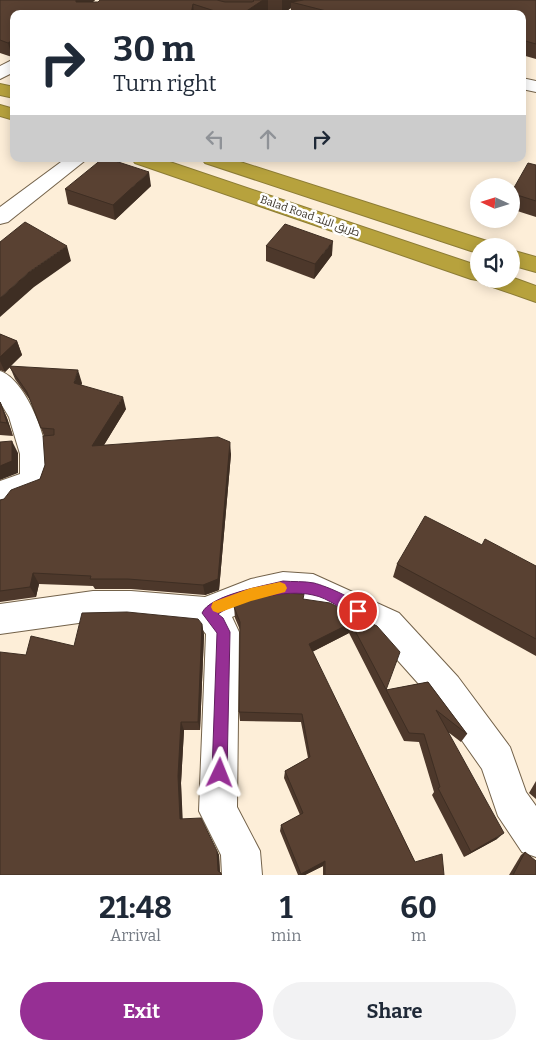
<!DOCTYPE html>
<html lang="en">
<head>
<meta charset="utf-8">
<style>
	body { margin:0; font-family:Bitter,Cairo,serif; background:#f2f2f3; color:#1f2937; height:100vh; display:flex; flex-direction:column; font-size:19px; white-space:nowrap }
	* { box-sizing:border-box; margin:0 }
	p { font-size:16px; color:#747a83 }
	.icon { flex:none; width:28px; height:28px; fill:none; stroke:currentColor; stroke-width:2; stroke-linecap:round; stroke-linejoin:round }
	.map { position:relative; height:875px; overflow:hidden }
	.panel { display:flex; flex-direction:column; background:#fff; flex:1 }
	.panel>* { flex:none }
	.guide { position:absolute; left:10px; top:10px; width:516px; height:152px; border-radius:10px; box-shadow:0 2px 12px #0003; background:#fff; color:#1f2937; overflow:hidden }
	.needle { width:32px; rotate:274deg }
	.fabs { position:absolute; left:470px; top:178px; display:grid; gap:10px }
	.fabs a { display:grid; place-items:center; width:50px; height:50px; border-radius:50%; background:#fff; box-shadow:0 2px 12px #0003; font-size:25px }
	.pin { position:absolute; display:grid; place-items:center; width:42px; height:42px; color:#fff; margin:-21px; border:2px solid #fff; border-radius:50%; box-shadow:0 1px 5px #0007 }
	.me { position:absolute; width:55px; margin:-28px; rotate:2deg; stroke-linejoin:round; filter:drop-shadow(0 0 4px #0008) }
	.turn { display:flex; align-items:center; gap:18px; height:105px; padding:0 20px; font-size:22px }
	.turn .icon { width:65px; height:65px; stroke-width:2.5 }
	.turn b { display:block; font-size:35px; line-height:42px }
	.lanes { display:flex; align-items:center; height:48px; padding:0 20px; background:#0003; justify-content:center; gap:25px; direction:ltr }
	.lanes .off { opacity:.35 }
	.eta { display:flex; justify-content:space-evenly; align-items:center; height:85px; text-align:center }
	.eta b { font-size:30px; font-weight:700; line-height:35px }
	.cta { display:flex; gap:10px; margin-top:auto; padding:10px 20px }
	.cta a { flex:1; height:58px; border-radius:30px; background:#962f94; color:#fff; font-size:20px; font-weight:700; line-height:58px; text-align:center }
	.cta a+a { background:#f2f2f3; color:#1f2937 }
	.map>svg:first-child { display:block }
</style>
</head>
<body>
<div class="map">
<svg width="536" height="875" viewBox="0 0 536 875">
	<rect width="100%" height="100%" fill="#fdeed8"/>
	<g fill="none" stroke-linecap="round" stroke-linejoin="round">
		<defs>
			<g id="minor">
				<polygon points="14,59 14,72 0,79 0,66"/>
				<polygon points="522,78 536,81 536,92 522,89"/>
				<polygon points="65,159 87,159 8,222 0,224 0,207"/>
				<path d="M0 371C29 380 59 462 45 489L16 500 10 509 0 512V481L20 474V454L9 417 0 402Z"/>
				<polygon points="283,572 313,574 399,613 458,677 510,747 526,792 536,806 536,857 522,852 498,816 482,769 456,732 434,701 375,635 310,603 283,602 253,608 232,617 239,632 237,807 260,851 262,875 222,875 221,855 199,811 206,634 201,628 131,621 93,621 0,634 0,604 93,591 131,591 205,597 251,579"/>
			</g>
			<g id="highway">
				<polygon points="0,84 14,87 14,98 0,95"/>
				<polygon points="0,105 14,109 14,120 0,116"/>
				<polygon points="132,159 161,159 479,266 479,279 511,277 536,286 536,302 484,284 482,281 471,279 135,163"/>
				<polygon points="202,159 231,159 487,241 490,246 479,246 479,253 471,251 205,163"/>
				<polygon points="511,250 536,257 536,272 511,265"/>
			</g>
		</defs>
		<!-- minor casing -->
		<use href="#minor" stroke="#73624a" stroke-width="2"/>
		<!-- highway casing -->
		<use href="#highway" stroke="#8c7c36" stroke-width="2"/>
		<!-- minor -->
		<use href="#minor" fill="#fff" fill-rule="evenodd"/>
		<!-- highway -->
		<use href="#highway" fill="#b7a23d" fill-rule="evenodd"/>
	</g>
	<!-- wall -->
	<g fill="#4d382b">
		<polygon points="0,0 95,0 93,2 98,2 100,0 536,0 536,59 522,55 522,14 291,14 291,8 282,14 268,10 263,14 14,14 14,56 12,57 0,53"/>
		<polygon points="536,165 536,217 511,209 511,193"/>
		<polygon points="151,186 115,220 68,204 65,189"/>
		<polygon points="266,246 332,255 314,279 266,261"/>
		<polygon points="0,334 17,341 22,355 10,366 82,383 81,385 126,409 104,445 231,454 219,590 205,595 131,589 95,589 93,586 39,584 36,597 0,602 0,500 4,499 40,479 45,465 44,436 32,403 15,379 10,367 5,372 0,370"/>
		<polygon points="0,402 7,418 13,436 0,435"/>
		<polygon points="482,545 536,566 536,656 393,577 397,564"/>
		<polygon points="303,599 377,626 386,690 428,682 467,734 461,742 448,732 497,839 464,857 432,795 434,792 419,742 404,741 349,633 312,652 415,862 444,875 323,875 323,866 305,875 298,875 280,831 281,825 300,815 284,778 285,771 308,758 301,722 240,721 239,712 240,630 235,618 234,607"/>
		<polygon points="202,624 204,635 200,730 184,730 181,783 182,819 217,851 219,855 220,872 222,875 0,875 26,655 74,646"/>
		<polygon points="536,781 536,799 529,793"/>
		<polygon points="525,852 536,875 509,875 521,855"/>
	</g>
	<!-- shaded-wall -->
	<g fill="#3e2e23">
		<polygon points="76,0 95,0 79,13 79,14"/>
		<polygon points="263,0 268,0 268,10 263,14 242,14"/>
		<polygon points="282,0 303,0 291,2 291,8 282,14"/>
		<polygon points="193,4 194,14 191,14"/>
		<polygon points="14,39 14,56 12,57 8,43"/>
		<polygon points="149,172 151,186 115,220 113,205"/>
		<polygon points="333,241 332,255 314,279 315,264"/>
		<polygon points="67,246 71,261 34,287 0,317 0,298 29,272"/>
		<polygon points="17,341 22,355 5,372 0,361 0,357"/>
		<polygon points="78,370 82,383 78,396 74,383"/>
		<polygon points="123,397 126,409 96,458 92,446"/>
		<polygon points="1,404 7,418 13,436 7,423"/>
		<polygon points="12,441 18,453 18,473 0,480 0,466"/>
		<polygon points="230,442 231,454 219,590 205,595 203,585"/>
		<polygon points="33,573 39,584 36,597 30,587"/>
		<polygon points="351,623 349,633 308,654 309,644"/>
		<polygon points="202,624 204,635 200,730 198,722"/>
		<polygon points="181,722 184,730 181,783 183,825 180,819 178,776"/>
		<polygon points="504,833 497,839 464,857 471,852"/>
		<polygon points="217,851 219,855 220,875 218,871"/>
		<polygon points="325,861 323,866 305,875 300,875 301,874"/>
	</g>
	<!-- building -->
	<g fill="#594132" stroke="#3e2e23">
		<polygon points="0,0 76,0 76,2 98,2 100,0 217,0 225,2 252,2 254,1 253,0 263,0 242,14 224,14 193,4 191,14 14,14 14,39 8,43 0,40"/>
		<polygon points="304,0 536,0 536,44 522,40 522,14 338,14 291,2"/>
		<polygon points="102,159 109,159 149,172 113,205 65,189"/>
		<polygon points="528,163 536,165 536,201 511,193"/>
		<polygon points="25,222 67,246 29,272 0,298 0,242"/>
		<polygon points="285,224 333,241 315,264 266,246"/>
		<polygon points="0,334 17,341 0,357"/>
		<polygon points="9,366 78,370 74,383 123,397 92,446 218,437 230,442 218,579 203,585 128,579 90,579 91,576 33,573 30,587 0,591 0,500 4,499 11,490 40,479 45,465 43,436 54,435 54,429 41,428 27,392"/>
		<polygon points="0,402 1,404 7,423 0,422"/>
		<polygon points="12,441 12,461 0,466 0,442"/>
		<polygon points="425,516 482,545 485,539 536,566 536,639 397,564"/>
		<polygon points="284,593 304,594 303,599 330,603 377,626 400,652 386,690 428,682 467,734 436,710 504,833 471,852 438,788 440,787 424,734 409,733 351,623 309,644 415,862 442,854 444,875 325,875 325,861 301,874 281,825 303,813 285,771 310,757 302,714 239,712 240,622 234,607 253,599"/>
		<polygon points="127,612 198,619 202,624 198,722 181,722 178,776 180,819 201,818 217,851 218,871 221,873 221,875 0,875 0,652 26,655 31,636 74,646 82,613"/>
		<polygon points="525,852 536,861 536,875 513,875"/>
	</g>
	<!-- route -->
	<path fill="#962f94" stroke="#621f60" d="M283 581C293 582 304 581 314 583 326 586 360 600 365 611L363 615 358 617C343 611 329 598 313 595 287 589 240 599 218 614L223 618 230 632 227 773 225 778 220 781 214 778 212 773 217 633 202 613C210 595 264 586 283 581Z"/>
	<!-- slow -->
	<polygon fill="#f59e0b" points="280,582 285,584 287,588 285,592 251,601 218,613 213,611 211,607 213,602 251,588"/>
	<g text-anchor="middle" dominant-baseline="central" stroke-width="5" stroke-linejoin="round" paint-order="stroke">
		<!-- far-street labels -->
		<g font-size="11" fill="#3c352a" stroke="#fff">
			<text transform="translate(310 216) rotate(19)">Balad Road طريق البلد</text>
		</g>
	</g>
</svg>
<div class="fabs">
<a><svg class="needle" viewBox="-14 -14 28 28"><path d="M0-13l5 13h-10z" fill="#e53935"/><path d="M0 13l5-13h-10z" fill="#747a83"/></svg></a>
<a><svg class="icon" aria-label="sound" viewBox="0 0 24 24"><path d="M4 9h4l5-4v14l-5-4H4zM17 9q2 3 0 6"/></svg></a>
</div>
<div class="pin" style="left:358px;top:611px;background:#d93025"><svg class="icon" aria-label="arrive" viewBox="0 0 24 24"><path d="M6 21V4h12l-3 4 3 4H6"/></svg></div>
<svg class="me" style="left:220px;top:773px" viewBox="-20 -20 40 40"><path d="M0-17L14 15 0 8-14 15z" fill="#962f94" stroke="#fff" stroke-width="4"/></svg>
<div class="guide">
<div class="turn"><svg class="icon" aria-label="right" viewBox="0 0 24 24"><path d="M7 20v-9h11M14 6l5 5-5 5"/></svg><div><b>30 m</b>Turn right</div></div>
<div class="lanes"><svg class="icon off" aria-label="left" viewBox="0 0 24 24"><path d="M17 20v-9H6M10 6l-5 5 5 5"/></svg><svg class="icon off" aria-label="ahead" viewBox="0 0 24 24"><path d="M12 20V5M6 11l6-6 6 6"/></svg><svg class="icon" aria-label="right" viewBox="0 0 24 24"><path d="M7 20v-9h11M14 6l5 5-5 5"/></svg></div>
</div>
</div>
<section class="panel">
<div class="eta">
<div><b>21:48</b><p>Arrival</p></div>
<div><b>1</b><p>min</p></div>
<div><b>60</b><p>m</p></div>
</div>
<div class="cta"><a>Exit</a><a>Share</a></div>
</section>
</body>
</html>
